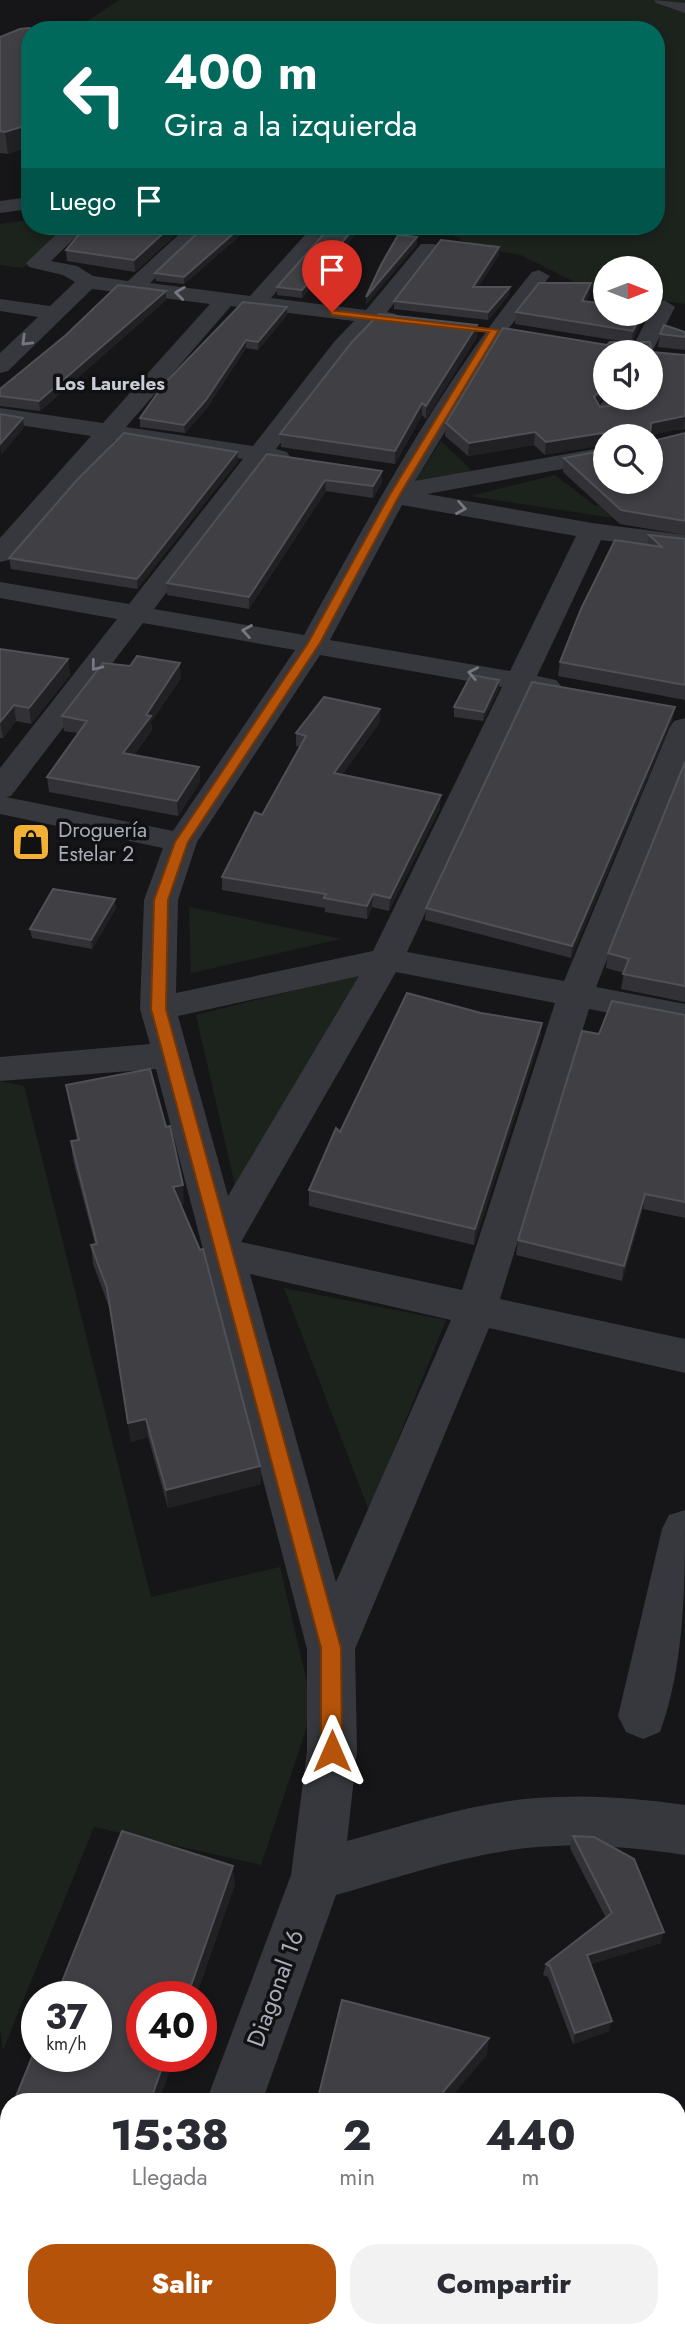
<!DOCTYPE html>
<html lang="es">
<head>
<meta charset="utf-8">
<style>
	body { margin:0; font-family:Jost,sans-serif; background:#f2f2f3; color:#2b2b33; height:100vh; display:flex; flex-direction:column; font-size:26px; white-space:nowrap }
	* { box-sizing:border-box; margin:0 }
	p { font-size:23px; color:#7c7c81 }
	.icon { flex:none; width:38px; height:38px; fill:none; stroke:currentColor; stroke-width:2; stroke-linecap:round; stroke-linejoin:round }
	.map { position:relative; flex:1; overflow:hidden }
	.details { position:absolute; left:0px; top:2093px; width:686px; height:245px; display:flex; flex-direction:column; background:#fff; border-radius:28px 28px 0 0; box-shadow:0 4px 10px #0003 }
	.details>* { flex:none }
	.hud { position:absolute; left:21px; top:21px; width:644px; height:214px; border-radius:28px; box-shadow:0 4px 10px #0003; background:#00695c; color:#fff; overflow:hidden }
	.needle { width:46px; rotate:90deg }
	.tools { position:absolute; left:593px; top:256px; display:grid; gap:14px }
	.tools a { display:grid; place-items:center; width:70px; height:70px; border-radius:50%; background:#fff; box-shadow:0 4px 10px #0003; font-size:35px }
	.speed { position:absolute; left:21px; top:1981px; display:flex; gap:14px; font-size:35px; font-weight:700; text-align:center }
	.speed>* { display:grid; place-content:center; width:91px; height:91px; border-radius:50%; background:#fff; box-shadow:0 4px 10px #0003; line-height:1 }
	.speed small { font-size:18px; font-weight:400 }
	.speed .limit { border:10px solid #d22; background:#fff; color:#111 }
	.pin { position:absolute; display:grid; place-items:center; width:60px; height:60px; color:#fff; margin:-72px -30px; border-radius:50% 50% 50% 0; rotate:-45deg; box-shadow:0 0 7px #0007 }
	.pin .icon { rotate:45deg }
	.me { position:absolute; width:77px; margin:-38px; rotate:0deg; stroke-linejoin:round; filter:drop-shadow(0 0 5px #0008) }
	.turn { display:flex; align-items:center; gap:24px; height:147px; padding:0 28px; font-size:32px }
	.turn .icon { width:91px; height:91px; stroke-width:2.5 }
	.turn b { display:block; font-size:49px; line-height:60px }
	.then { display:flex; align-items:center; height:66px; padding:0 28px; background:#0003; gap:14px; font-size:26px }
	.eta { display:flex; justify-content:space-evenly; align-items:center; height:119px; text-align:center }
	.eta b { font-size:42px; font-weight:800; line-height:49px }
	.button { display:flex; gap:14px; margin-top:auto; padding:14px 28px }
	.button a { flex:1; height:80px; border-radius:28px; background:#b45309; color:#fff; font-size:28px; font-weight:800; line-height:80px; text-align:center }
	.button a+a { background:#f2f2f3; color:#2b2b33 }
	.map>svg:first-child { display:block }
</style>
</head>
<body>
<div class="map">
<svg width="685" height="2338" viewBox="0 0 685 2338">
	<rect width="100%" height="100%" fill="#161618"/>
	<!-- green -->
	<g fill="#1c231d">
		<polygon points="119,0 685,0 685,304 651,299 651,268 606,268 605,292 589,289 521,255 474,247 448,232 372,226 656,226 656,30 74,30"/>
		<polygon points="30,220 30,226 71,226 23,268 0,265 0,224"/>
		<polygon points="441,441 472,471 412,486"/>
		<polygon points="555,475 595,506 661,494 685,529 470,496"/>
		<polygon points="189,907 341,939 191,973"/>
		<polygon points="363,973 236,1190 196,1015"/>
		<polygon points="0,1081 24,1086 151,1597 280,1567 313,1708 261,1865 94,1827 3,2050 0,2028"/>
		<polygon points="284,1288 446,1320 369,1511"/>
	</g>
	<g fill="none" stroke-linecap="round" stroke-linejoin="round">
		<!-- minor -->
		<g fill="#37383d" fill-rule="evenodd">
			<polygon points="654,0 685,3 685,13 656,3"/>
			<polygon points="30,197 30,209 0,213 0,201"/>
			<path d="M65 226H87L51 261 77 266 93 276 128 281 188 226H209L150 283 250 296 313 226H334L271 298 366 310 421 244H435L438 248 387 312 396 314 399 319 396 324H376L350 352 276 449 287 452 290 457 287 462H265L154 609 304 635C373 510 441 382 532 272L539 270 550 276 505 333 415 481 606 447V461L427 494 592 523 685 535V551L601 540 537 676 556 680 561 686 556 692 546 695 529 692 407 952 564 981 670 727 674 721 685 718V764L596 987 685 1004V1028L589 1009 500 1299 685 1339V1373L489 1328 355 1649 357 1751 347 1841C415 1823 486 1798 557 1797 599 1795 643 1799 685 1805V1855C643 1849 599 1844 556 1846 482 1848 407 1875 336 1895L262 2102H206L291 1875 307 1751V1649L156 1069 0 1081V1057L150 1044 140 1009 144 900 163 848 0 814V768L117 619 0 598V582L129 604 243 459 115 440 9 560 0 562V538L91 436 0 422V408L103 423 210 304 92 289 8 371 0 373V353L38 317 0 311V299L50 306 75 282 63 275 29 267 26 263ZM231 306 354 321 334 342 253 446 126 427ZM402 505 576 536 510 671 330 640ZM143 623 295 650 173 831 6 797 11 796ZM320 655 502 687 373 951 176 993 178 900 197 842ZM396 972 555 1003 462 1290 241 1242ZM359 976 228 1196 178 1016ZM250 1274 451 1320 336 1582Z"/>
			<polygon points="664,300 675,307 652,352 630,352 653,307"/>
			<path d="M606 397H631C622 410 616 421 599 417L595 412Z"/>
			<path d="M685 1510C685 1584 685 1663 660 1732L643 1739 626 1732 618 1716 662 1529 669 1515Z"/>
			<polygon points="95,2329 157,2329 154,2338 91,2338"/>
		</g>
	</g>
	<!-- wall -->
	<g fill="#323236" fill-rule="evenodd">
		<polygon points="30,30 30,146 8,154 0,153 0,37"/>
		<polygon points="183,228 135,272 67,261 66,250"/>
		<polygon points="354,228 354,236 302,298 277,295 277,287"/>
		<polygon points="243,233 184,284 156,281 155,273"/>
		<polygon points="499,255 478,287 510,287 509,295 488,320 394,309 394,301"/>
		<polygon points="166,291 166,300 40,411 0,406 0,389"/>
		<path d="M590 294 586 302 642 321 632 342 652 352 685 355V429L606 436 545 455 534 445 468 456 445 436 446 423 607 345 625 342 515 324 516 312ZM606 352 651 397 616 405 600 407 598 404 606 395Z"/>
		<polygon points="287,315 258,350 246,348 207,408 185,433 140,427 140,418 164,384"/>
		<polygon points="477,325 477,337 426,419 422,415 395,464 281,447 280,434"/>
		<polygon points="685,332 685,350 658,347 660,334"/>
		<polygon points="685,433 685,535 620,524 563,472 564,458 653,441"/>
		<polygon points="237,452 238,461 137,589 11,569 9,558"/>
		<polygon points="267,454 382,471 382,482 373,498 326,491 249,609 167,595 167,583"/>
		<polygon points="649,535 685,539 685,700 558,676 560,662 647,545"/>
		<polygon points="0,649 68,659 70,675 31,724 16,721 3,738 0,738"/>
		<polygon points="181,678 151,722 152,730 134,755 199,767 200,782 178,816 49,792 47,777 78,733 64,731 62,716"/>
		<polygon points="499,689 483,721 454,717 454,707"/>
		<polygon points="673,719 571,958 425,920 426,908"/>
		<polygon points="380,722 342,775 440,808 389,911 372,907 367,919 325,912 325,908 222,890 222,877 262,815 300,747 296,746 296,733"/>
		<polygon points="685,762 685,1002 621,989 624,973 606,968 608,953"/>
		<polygon points="116,908 92,949 32,938 30,929"/>
		<polygon points="481,1013 542,1023 540,1039 474,1245 309,1206 309,1190 340,1132"/>
		<polygon points="685,1015 685,1218 643,1209 622,1281 516,1255 518,1240 599,1034"/>
		<polygon points="66,1085 184,1204 181,1205 260,1466 261,1484 168,1508 148,1437 131,1442 109,1307 93,1264 91,1245 95,1244 73,1160 71,1141 77,1140 69,1103"/>
		<polygon points="573,1836 661,1943 590,1964 609,2031 573,2044 548,1977 543,1975 546,1964 606,1918 570,1848"/>
	</g>
	<!-- shaded-wall -->
	<g fill="#212124">
		<polygon points="28,123 30,146 8,154 5,132"/>
		<polygon points="171,226 182,226 183,228 135,272 134,260"/>
		<polygon points="243,226 243,233 184,284 184,277"/>
		<polygon points="354,228 354,236 302,298 302,290"/>
		<polygon points="417,237 417,245 366,305 366,297"/>
		<polygon points="499,247 499,255 473,295 473,287"/>
		<polygon points="591,283 590,294 581,313 582,301"/>
		<polygon points="510,287 509,295 488,320 488,312"/>
		<polygon points="166,291 166,300 40,411 39,401"/>
		<polygon points="287,307 287,315 258,350 258,342"/>
		<polygon points="642,313 643,313 642,321 632,343 633,331"/>
		<polygon points="477,325 477,337 426,419 426,406"/>
		<polygon points="246,340 246,348 207,408 185,433 184,425"/>
		<polygon points="606,384 606,395 593,410 594,397"/>
		<polygon points="422,403 422,415 395,464 395,451"/>
		<polygon points="685,416 684,428 649,436 651,423"/>
		<polygon points="23,418 24,428 1,455 0,444"/>
		<polygon points="535,432 534,445 468,456 469,443"/>
		<polygon points="609,432 609,436 606,436 606,445 545,455 546,442"/>
		<polygon points="237,452 238,461 137,589 137,579"/>
		<polygon points="382,471 382,482 373,498 373,486"/>
		<polygon points="325,480 326,491 249,609 249,597"/>
		<polygon points="68,659 70,675 31,724 29,708"/>
		<polygon points="180,663 181,678 151,722 152,730 125,768 123,753 146,715"/>
		<polygon points="499,680 499,689 483,721 484,712"/>
		<polygon points="14,705 16,721 3,738 0,722"/>
		<polygon points="675,707 673,719 571,958 572,946"/>
		<polygon points="380,709 380,722 334,786 334,773"/>
		<polygon points="199,767 200,782 178,816 177,801"/>
		<polygon points="441,795 440,808 389,911 390,898"/>
		<polygon points="373,894 372,907 367,919 367,906"/>
		<polygon points="115,899 116,908 92,949 91,940"/>
		<polygon points="542,1023 540,1039 474,1245 475,1229"/>
		<polygon points="183,1185 184,1204 175,1206 173,1187"/>
		<polygon points="645,1194 643,1209 622,1281 624,1266"/>
		<polygon points="146,1419 148,1437 131,1442 128,1423"/>
		<polygon points="260,1466 261,1484 168,1508 166,1490"/>
		<polygon points="233,1866 235,1885 196,1997 187,1997"/>
		<polygon points="664,1932 661,1943 584,1966 587,1955"/>
		<polygon points="612,2021 609,2031 573,2044 575,2033"/>
		<polygon points="489,2038 487,2055 447,2102 442,2102 443,2092"/>
		<polygon points="166,2056 175,2056 159,2102 150,2102"/>
	</g>
	<!-- building -->
	<g fill="#3f3f44" stroke="#4f5156" stroke-width="2" fill-rule="evenodd">
		<polygon points="29,28 38,30 30,30 30,124 5,132 0,131 0,37 20,29"/>
		<polygon points="86,226 171,226 134,260 66,250"/>
		<polygon points="205,226 242,226 184,277 155,273"/>
		<polygon points="331,226 352,226 354,228 302,290 277,287"/>
		<polygon points="398,235 417,237 366,297 381,265"/>
		<polygon points="441,240 499,247 473,287 510,287 488,312 394,301"/>
		<polygon points="539,283 591,283 582,301 606,304 606,313 642,313 633,331 516,312"/>
		<polygon points="118,285 166,291 39,401 0,396 0,389 66,335"/>
		<polygon points="243,302 287,307 258,342 246,340 206,400 184,425 140,418 164,384"/>
		<polygon points="379,314 477,325 426,406 422,403 395,451 280,434 352,342"/>
		<polygon points="664,325 685,332 685,337 660,334"/>
		<path d="M503 328 607 345 610 342H650L652 352 685 355V416L651 423 650 436H609V432L546 442 535 432 469 443 446 423ZM606 352H651V397H625L616 405 600 407 594 397 606 384Z"/>
		<polygon points="0,414 23,418 0,444"/>
		<polygon points="124,433 237,452 137,579 9,558 77,480"/>
		<polygon points="685,433 685,521 621,510 564,458 606,450 606,481 651,481 651,440 653,441"/>
		<polygon points="267,454 382,471 373,486 325,480 249,597 167,583"/>
		<polygon points="649,535 685,539 685,685 560,662 581,609 615,540 662,547"/>
		<polygon points="0,649 68,659 29,708 14,705 0,722"/>
		<polygon points="137,656 180,663 146,715 151,716 123,753 199,767 177,801 47,777 87,721 62,716 103,663 130,666"/>
		<polygon points="471,675 499,680 484,712 454,707"/>
		<polygon points="532,682 675,707 572,946 426,908"/>
		<polygon points="324,697 380,709 334,773 441,795 390,898 373,894 367,906 324,898 326,894 222,877 255,812 262,815 306,736 296,733"/>
		<polygon points="685,762 685,986 623,974 629,959 608,953"/>
		<polygon points="53,889 115,899 91,940 30,929"/>
		<polygon points="407,993 481,1013 542,1023 475,1229 309,1190 336,1128 340,1132"/>
		<polygon points="612,1001 685,1015 685,1202 645,1194 624,1266 518,1240 582,1031 599,1034"/>
		<polygon points="150,1069 166,1127 170,1126 183,1185 173,1187 200,1250 203,1249 260,1466 166,1490 146,1419 128,1423 107,1288 91,1245 97,1244 71,1141 79,1140 66,1085"/>
		<polygon points="122,1831 233,1866 187,1997 142,1997 142,2056 166,2056 150,2102 23,2102 15,2099 37,2045 37,2056 96,2056 96,1997 56,1997"/>
		<polygon points="573,1836 594,1837 634,1859 664,1932 587,1955 612,2021 575,2033 550,1966 546,1964 612,1913"/>
		<polygon points="342,2000 489,2038 443,2092 442,2102 317,2102"/>
	</g>
	<!-- one-way arrows -->
	<defs><path id="oneway-chevron" d="M-2-3.5L2.5 0L-2 3.5" fill="none" stroke-width="1.6" stroke-linecap="round" stroke-linejoin="round" transform="scale(1.75)"/></defs>
	<g stroke="#757881">
		<use href="#oneway-chevron" transform="translate(180 293) rotate(-173)"/>
		<use href="#oneway-chevron" transform="translate(26 341) rotate(136)"/>
		<use href="#oneway-chevron" transform="translate(461 508) rotate(10)"/>
		<use href="#oneway-chevron" transform="translate(247 631) rotate(-170)"/>
		<use href="#oneway-chevron" transform="translate(96 666) rotate(128)"/>
		<use href="#oneway-chevron" transform="translate(473 673) rotate(-169)"/>
	</g>
	<!-- route -->
	<polygon fill="#b45309" stroke="#753606" stroke-width="2" points="329,310 499,330 399,496 320,643 188,842 168,900 166,1009 341,1648 342,1751 339,1758 332,1761 324,1758 321,1751 321,1648 151,1009 154,900 175,842 308,643 389,496 489,332 332,315"/>
	<!-- icons -->
	<defs>
		<symbol id="shop-square" viewBox="-11 -11 22 22"><rect x="-9" y="-9" width="18" height="18" rx="4" fill="#f2b134" stroke="#111113"/><path d="M-5-2.5h2.3a2.7 3.5 0 0 1 5.4 0H5L5.5 6h-11ZM-1.5-2.5h3a1.5 2.3 0 0 0-3 0Z" fill="#111"/></symbol>
	</defs>
	<g fill-rule="evenodd">
		<use href="#shop-square" x="9" y="820" width="44" height="44"/>
	</g>
	<g text-anchor="middle" dominant-baseline="central" stroke-width="7" stroke-linejoin="round" paint-order="stroke">
		<!-- far-neighbourhood labels -->
		<g font-size="19" font-weight="bold" fill="#c9ccd4" stroke="#111113">
			<text x="110" y="383">Los Laureles</text>
		</g>
		<!-- poi labels -->
		<g font-size="21" fill="#a8adb8" stroke="#111113" text-anchor="start">
			<text x="58" y="830">Droguería<tspan x="58" dy="24">Estelar 2</tspan></text>
		</g>
		<!-- near-street labels -->
		<g font-size="24" fill="#a8adb8" stroke="#111113">
			<text transform="translate(275 1988) rotate(-70)">Diagonal 16</text>
		</g>
	</g>
</svg>
<div class="tools">
<a><svg class="needle" viewBox="-14 -14 28 28"><path d="M0-13l5 13h-10z" fill="#e53935"/><path d="M0 13l5-13h-10z" fill="#7c7c81"/></svg></a>
<a><svg class="icon" aria-label="sound" viewBox="0 0 24 24"><path d="M4 9h4l5-4v14l-5-4H4zM17 9q2 3 0 6"/></svg></a>
<a><svg class="icon" aria-label="search" viewBox="0 0 24 24"><circle cx="10" cy="10" r="6"/><path d="M15 15l6 6"/></svg></a>
</div>
<div class="speed"><div>37<small>km/h</small></div><div class="limit">40</div></div>
<div class="pin" style="left:332px;top:312px;background:#d93025"><svg class="icon" aria-label="arrive" viewBox="0 0 24 24"><path d="M6 21V4h12l-3 4 3 4H6"/></svg></div>
<svg class="me" style="left:332px;top:1751px" viewBox="-20 -20 40 40"><path d="M0-17L14 15 0 8-14 15z" fill="#b45309" stroke="#fff" stroke-width="4"/></svg>
<div class="hud">
<div class="turn"><svg class="icon" aria-label="left" viewBox="0 0 24 24"><path d="M17 20v-9H6M10 6l-5 5 5 5"/></svg><div><b>400 m</b>Gira a la izquierda</div></div>
<div class="then">Luego<svg class="icon" aria-label="arrive" viewBox="0 0 24 24"><path d="M6 21V4h12l-3 4 3 4H6"/></svg></div>
</div>
<section class="details">
<div class="eta">
<div><b>15:38</b><p>Llegada</p></div>
<div><b>2</b><p>min</p></div>
<div><b>440</b><p>m</p></div>
</div>
<div class="button"><a>Salir</a><a>Compartir</a></div>
</section>
</div>
</body>
</html>
